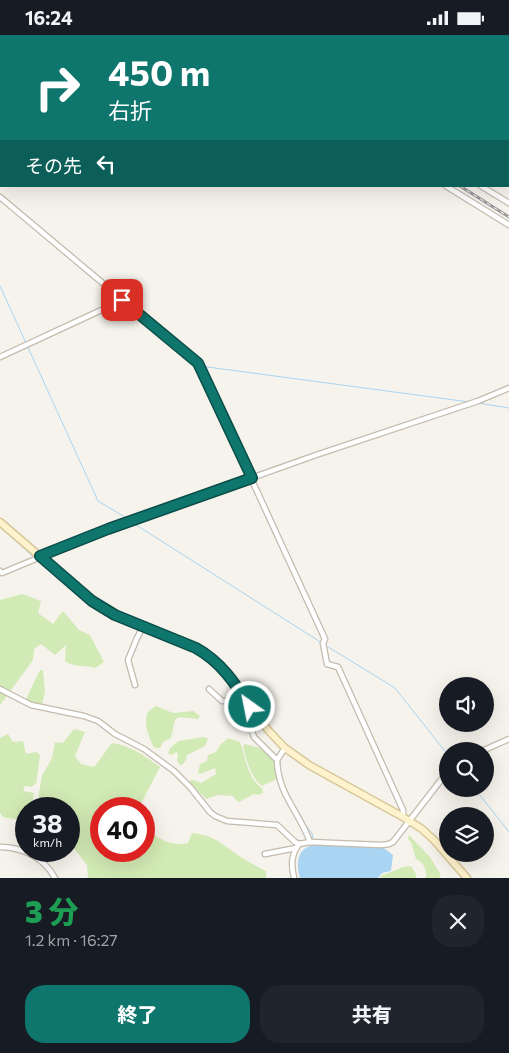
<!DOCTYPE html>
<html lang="ja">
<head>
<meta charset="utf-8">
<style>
	body { margin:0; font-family:Commissioner,"Noto Sans JP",sans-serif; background:#20242c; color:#f1f3f6; height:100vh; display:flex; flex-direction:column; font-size:19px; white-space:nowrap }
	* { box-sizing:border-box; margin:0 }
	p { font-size:16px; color:#9ea1a6 }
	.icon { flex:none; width:28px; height:28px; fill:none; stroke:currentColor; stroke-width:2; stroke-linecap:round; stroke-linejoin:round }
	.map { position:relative; height:843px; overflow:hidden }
	.panel { display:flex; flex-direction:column; background:#171b24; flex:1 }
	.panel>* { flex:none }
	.hud { position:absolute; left:0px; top:0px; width:510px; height:152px; box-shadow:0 5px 20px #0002; background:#0f766e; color:#fff; overflow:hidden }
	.controls { position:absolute; left:439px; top:642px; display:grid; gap:10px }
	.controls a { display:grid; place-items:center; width:55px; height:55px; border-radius:50%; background:#171b24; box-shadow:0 5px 20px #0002; font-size:25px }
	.speed { position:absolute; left:15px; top:762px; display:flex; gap:10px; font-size:25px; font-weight:700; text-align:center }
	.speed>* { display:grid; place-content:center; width:65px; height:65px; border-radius:50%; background:#171b24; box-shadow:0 5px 20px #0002; line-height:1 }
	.speed small { font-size:12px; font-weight:400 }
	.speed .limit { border:8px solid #d22; background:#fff; color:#111 }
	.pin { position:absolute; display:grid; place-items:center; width:42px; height:42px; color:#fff; margin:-21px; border-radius:10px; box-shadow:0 2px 8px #0006 }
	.me { position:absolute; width:55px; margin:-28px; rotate:327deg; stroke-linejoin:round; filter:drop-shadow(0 0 4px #0008) }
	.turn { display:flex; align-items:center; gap:18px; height:105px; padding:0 25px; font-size:22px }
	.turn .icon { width:65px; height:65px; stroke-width:2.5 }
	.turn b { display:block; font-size:35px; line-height:42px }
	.then { display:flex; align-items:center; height:48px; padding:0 25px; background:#0003; gap:10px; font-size:19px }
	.round { display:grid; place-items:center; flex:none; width:52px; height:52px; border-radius:20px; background:#20242c }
	.summary { display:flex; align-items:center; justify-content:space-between; height:85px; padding:0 25px }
	h1 { font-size:30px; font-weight:800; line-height:38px; color:#1e9e55 }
	.button { display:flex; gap:10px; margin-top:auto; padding:10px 25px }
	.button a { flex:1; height:58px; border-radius:20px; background:#0f766e; color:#fff; font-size:20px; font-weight:800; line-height:58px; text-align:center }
	.button a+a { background:#20242c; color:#f1f3f6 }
	.status { display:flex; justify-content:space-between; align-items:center; height:35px; padding:0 25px; background:#171b24; direction:ltr }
	.status svg { height:14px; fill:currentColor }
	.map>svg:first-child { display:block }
</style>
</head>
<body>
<div class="status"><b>16:24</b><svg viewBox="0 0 49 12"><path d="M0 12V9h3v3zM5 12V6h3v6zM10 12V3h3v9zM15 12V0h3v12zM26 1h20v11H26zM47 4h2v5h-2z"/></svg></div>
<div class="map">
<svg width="509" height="843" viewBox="0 0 509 843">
	<rect width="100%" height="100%" fill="#f6f3ec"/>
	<!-- green -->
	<g fill="#d2eab5">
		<path d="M22 559 41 566 38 578 53 589 63 576 79 595 90 600 104 627 95 633C85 630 72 632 65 626L66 610 55 620 41 609 34 614 33 625 0 670V565Z"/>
		<polygon points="40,635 43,635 45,657 42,669 31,667 26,664"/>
		<path d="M156 671 173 678 193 676 200 681 198 684 179 682 175 685 171 703 163 707 160 713H155C149 706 142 684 149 676 151 674 153 673 156 671Z"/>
		<path d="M74 694 85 697 75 721 81 729 94 732 112 708C131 711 145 721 160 732L138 774H101V816H144V792C160 803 167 812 188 808L192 798C214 801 218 806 235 818 244 825 255 830 266 836V843H88L87 830 69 807V774H36L42 741 52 723 55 707 63 708Z"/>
		<polygon points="8,699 13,707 23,706 26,719 36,717 40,720 36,749 31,752 25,751 23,756 34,758 31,774 26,774 26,786 3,782 0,778 0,703"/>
		<polygon points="204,702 208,704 205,711 187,720 186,725 182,730 179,729 177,725 178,720 177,717 171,720 168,718 170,713 179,706"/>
		<path d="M228 703 240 707C246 723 247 743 262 753L263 758 259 760 254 759 239 767 237 766 233 761 218 760 206 764 190 748V745H194L201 748 216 739 215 733 200 739 198 738 200 729 207 726 208 720 216 717 220 710Z"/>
		<path d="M245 709C267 714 277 719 277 744L262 751C251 743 246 725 243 711Z"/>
		<path d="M409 800 430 822 441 840 439 843H426C426 833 425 829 416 824L411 807 408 804Z"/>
		<polygon points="411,831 416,839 416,843 381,843 381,841 403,832"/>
	</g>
	<!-- water -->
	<path fill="#a9d4f2" d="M314 810 384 813 393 820 391 836 382 838 378 843H300C296 828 297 813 314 810Z"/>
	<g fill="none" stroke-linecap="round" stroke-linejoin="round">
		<!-- stream -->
		<g stroke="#a9d4f2" stroke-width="1">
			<polyline points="0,251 98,466 128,484"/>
			<polyline points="200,331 469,367"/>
			<polyline points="478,368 509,373"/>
			<polyline points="133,488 322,608"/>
			<path d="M0 492C44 530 85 574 140 595"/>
			<polyline points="144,596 166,604"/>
			<polyline points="325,610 395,653 448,720"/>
			<polyline points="230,647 236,657"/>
			<polyline points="239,660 249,675"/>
			<polyline points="251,678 261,693 281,713"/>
			<polyline points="286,717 306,732 401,785"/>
			<polyline points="280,725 280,733"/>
			<polyline points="475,754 509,797"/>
			<polyline points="304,789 312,798 314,810"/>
			<polyline points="417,794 424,800"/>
		</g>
		<defs>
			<g id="street">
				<polyline points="47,0 47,1"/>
				<polyline points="361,0 363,1"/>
				<polyline points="446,151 509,190"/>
				<polyline points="481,151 509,168"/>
				<polyline points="0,162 198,328 325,604 323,608 327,629 338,632 403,775 403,782"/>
				<polyline points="0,322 123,265"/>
				<polyline points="0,536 2,538 108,494 316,420 478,366 509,353"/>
				<polyline points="135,650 128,625 137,603 143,592"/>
				<polyline points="0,654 31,670 84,681 98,686 115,699 144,714 174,736 190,752 210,777 215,781 227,786 277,790 295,807 299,809"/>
				<polyline points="209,654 222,666 225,666 241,657"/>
				<polyline points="251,673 247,681 254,702 277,725"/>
				<path d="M285 713 277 725C278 760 299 776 310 807"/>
				<polyline points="482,716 509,704"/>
				<path d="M0 812C23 812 44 823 55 843"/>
				<polyline points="265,819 296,813"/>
				<path d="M294 843C291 830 291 820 299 809L310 807 381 810 389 809 393 807 448 736"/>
			</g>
			<g id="secondary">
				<polyline points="84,1 85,0"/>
				<polyline points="0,68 1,67"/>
				<polyline points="0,487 92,566 115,580 196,613 215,625 236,650 268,695 285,713 309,730 403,782 422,794 434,805 467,843"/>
			</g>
		</defs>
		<!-- street casing -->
		<use href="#street" stroke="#c2bbae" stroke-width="7"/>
		<!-- secondary casing -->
		<use href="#secondary" stroke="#d6c79b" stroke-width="9"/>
		<!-- street -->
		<use href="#street" stroke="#fff" stroke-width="4.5"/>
		<!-- secondary -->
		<use href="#secondary" stroke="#fff3cd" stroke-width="6"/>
		<defs>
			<g id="rail">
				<polyline points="161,0 164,1"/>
				<polyline points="366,0 367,1"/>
				<polyline points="390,0 392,1"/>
				<polyline points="460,151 509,182"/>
			</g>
		</defs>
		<!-- rail casing -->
		<use href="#rail" stroke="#9a9a9a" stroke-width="3"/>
		<!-- rail -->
		<use href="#rail" stroke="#fff" stroke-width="1" stroke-dasharray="4" stroke-linecap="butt"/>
	</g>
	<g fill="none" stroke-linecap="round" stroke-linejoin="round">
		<defs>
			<path id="route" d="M122 265 198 328 252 443 108 494 40 521 92 566 115 580 196 613C221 627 235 648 250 672"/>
		</defs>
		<!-- route casing -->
		<use href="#route" stroke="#0a4d48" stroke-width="12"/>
		<!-- route -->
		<use href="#route" stroke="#0f766e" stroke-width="9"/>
	</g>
</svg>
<div class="controls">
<a><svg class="icon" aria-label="sound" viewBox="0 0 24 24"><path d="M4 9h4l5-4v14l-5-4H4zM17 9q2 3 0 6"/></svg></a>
<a><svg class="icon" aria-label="search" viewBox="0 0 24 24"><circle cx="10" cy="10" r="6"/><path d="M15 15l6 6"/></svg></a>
<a><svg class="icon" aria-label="layers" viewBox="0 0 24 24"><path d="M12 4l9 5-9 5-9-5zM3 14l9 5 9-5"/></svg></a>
</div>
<div class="speed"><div>38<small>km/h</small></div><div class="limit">40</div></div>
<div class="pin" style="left:122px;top:265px;background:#d93025"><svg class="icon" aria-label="arrive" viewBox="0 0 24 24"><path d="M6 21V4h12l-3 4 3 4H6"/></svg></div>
<svg class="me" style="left:250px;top:672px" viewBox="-20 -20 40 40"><circle r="17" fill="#0f766e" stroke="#fff" stroke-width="3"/><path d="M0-11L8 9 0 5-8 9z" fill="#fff"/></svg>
<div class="hud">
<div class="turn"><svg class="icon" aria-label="right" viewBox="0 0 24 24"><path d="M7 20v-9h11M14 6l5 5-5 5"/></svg><div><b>450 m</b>右折</div></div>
<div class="then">その先<svg class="icon" aria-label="left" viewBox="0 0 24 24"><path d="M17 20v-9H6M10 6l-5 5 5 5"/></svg></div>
</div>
</div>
<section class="panel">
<div class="summary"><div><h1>3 分</h1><p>1.2 km · 16:27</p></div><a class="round"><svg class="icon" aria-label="close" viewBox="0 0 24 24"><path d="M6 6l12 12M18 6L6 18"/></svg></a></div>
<div class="button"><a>終了</a><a>共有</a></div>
</section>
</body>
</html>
